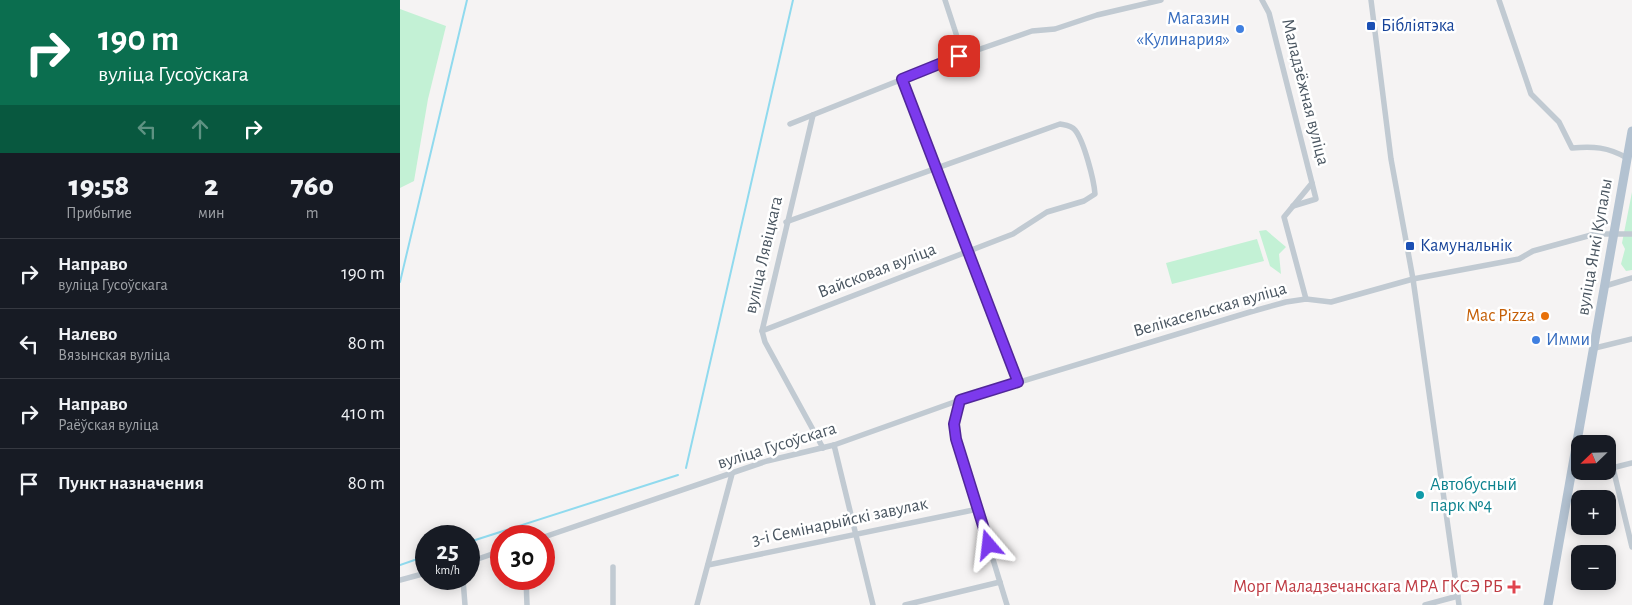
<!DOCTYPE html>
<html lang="ru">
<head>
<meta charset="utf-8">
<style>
	body { margin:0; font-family:"Alegreya Sans",sans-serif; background:#20242c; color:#f1f3f6; height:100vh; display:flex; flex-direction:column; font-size:19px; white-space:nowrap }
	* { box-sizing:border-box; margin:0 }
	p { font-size:16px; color:#9ea1a6 }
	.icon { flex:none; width:28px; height:28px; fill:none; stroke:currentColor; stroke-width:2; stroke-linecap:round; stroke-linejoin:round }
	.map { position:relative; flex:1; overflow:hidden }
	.side { display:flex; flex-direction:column; background:#171b24; width:400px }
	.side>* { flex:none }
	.guide { background:#0b6e4f; color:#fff; overflow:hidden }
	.needle { width:32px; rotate:247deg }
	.controls { position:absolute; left:1171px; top:435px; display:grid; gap:10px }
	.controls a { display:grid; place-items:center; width:45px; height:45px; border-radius:10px; background:#171b24; box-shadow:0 2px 12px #0003; font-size:25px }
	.speed { position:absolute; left:15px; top:525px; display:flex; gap:10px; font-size:25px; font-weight:700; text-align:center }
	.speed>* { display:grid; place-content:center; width:65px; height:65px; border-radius:50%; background:#171b24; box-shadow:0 2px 12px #0003; line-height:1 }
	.speed small { font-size:12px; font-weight:400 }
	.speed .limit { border:8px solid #d22; background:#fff; color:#111 }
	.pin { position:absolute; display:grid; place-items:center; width:42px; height:42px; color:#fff; margin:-21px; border-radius:10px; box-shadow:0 2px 8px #0006 }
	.me { position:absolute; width:55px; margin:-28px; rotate:343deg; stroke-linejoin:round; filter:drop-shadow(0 0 4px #0008) }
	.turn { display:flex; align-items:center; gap:18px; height:105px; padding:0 15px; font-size:22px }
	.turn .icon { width:65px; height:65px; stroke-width:2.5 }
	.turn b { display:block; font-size:35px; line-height:42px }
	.lanes { display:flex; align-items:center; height:48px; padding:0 15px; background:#0003; justify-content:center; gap:25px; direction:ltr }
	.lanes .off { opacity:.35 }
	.eta { display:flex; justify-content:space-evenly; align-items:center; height:85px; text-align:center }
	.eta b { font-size:30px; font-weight:800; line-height:35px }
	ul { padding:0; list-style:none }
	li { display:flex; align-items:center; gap:15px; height:70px; padding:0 15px; border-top:1px solid #363941 }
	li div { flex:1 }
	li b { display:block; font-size:19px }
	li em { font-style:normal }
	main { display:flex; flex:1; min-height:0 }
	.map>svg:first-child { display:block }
</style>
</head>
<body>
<main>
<section class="side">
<div class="guide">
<div class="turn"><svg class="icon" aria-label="right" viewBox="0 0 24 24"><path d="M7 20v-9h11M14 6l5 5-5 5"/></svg><div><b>190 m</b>вуліца Гусоўскага</div></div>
<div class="lanes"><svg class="icon off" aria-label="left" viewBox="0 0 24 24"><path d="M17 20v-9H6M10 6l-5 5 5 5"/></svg><svg class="icon off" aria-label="ahead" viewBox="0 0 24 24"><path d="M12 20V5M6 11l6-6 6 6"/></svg><svg class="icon" aria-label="right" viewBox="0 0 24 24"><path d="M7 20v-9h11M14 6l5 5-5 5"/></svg></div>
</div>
<div class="eta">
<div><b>19:58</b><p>Прибытие</p></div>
<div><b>2</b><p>мин</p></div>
<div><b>760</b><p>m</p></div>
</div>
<ul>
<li><svg class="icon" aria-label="right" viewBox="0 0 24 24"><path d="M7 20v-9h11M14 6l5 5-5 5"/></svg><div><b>Направо</b><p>вуліца Гусоўскага</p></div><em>190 m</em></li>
<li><svg class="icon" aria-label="left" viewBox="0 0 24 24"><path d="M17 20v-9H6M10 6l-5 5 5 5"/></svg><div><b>Налево</b><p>Вязынская вуліца</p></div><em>80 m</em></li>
<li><svg class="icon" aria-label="right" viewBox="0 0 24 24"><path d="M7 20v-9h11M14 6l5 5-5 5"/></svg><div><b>Направо</b><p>Раёўская вуліца</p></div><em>410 m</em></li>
<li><svg class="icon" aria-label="arrive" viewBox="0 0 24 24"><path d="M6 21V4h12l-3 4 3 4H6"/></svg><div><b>Пункт назначения</b></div><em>80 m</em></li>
</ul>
</section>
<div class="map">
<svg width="1232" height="605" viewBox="0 0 1232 605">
	<rect width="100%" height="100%" fill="#f5f3f3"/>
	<!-- green -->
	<g fill="#c3f1d5">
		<polygon points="0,9 46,26 28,99 14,181 0,188"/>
		<polygon points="1232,192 1232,270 1226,271 1221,264 1225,249 1222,243"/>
		<polygon points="866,230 886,247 879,254 881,274 870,266 859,231"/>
		<polygon points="857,239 864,261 772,284 766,263"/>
	</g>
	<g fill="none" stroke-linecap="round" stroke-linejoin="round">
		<!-- stream -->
		<g stroke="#90daee" stroke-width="2">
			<polyline points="0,282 67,0"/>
			<polyline points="286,468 393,0"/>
			<polyline points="69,542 278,475"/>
			<polyline points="0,565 26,556"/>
		</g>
		<!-- street -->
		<g stroke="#c1cad2" stroke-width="5.5">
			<polyline points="545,0 563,55"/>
			<polyline points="862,0 869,13 912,183 884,217 906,299"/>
			<polyline points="971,0 991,159 1013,279 1059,605"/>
			<path d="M1099 0 1131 94 1159 122 1172 148C1193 146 1208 147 1227 158"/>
			<polyline points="502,79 618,382"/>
			<polyline points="413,115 362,331 365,342 423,448"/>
			<polyline points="390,124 563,55 632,31 655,29 697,15 761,0"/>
			<polyline points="893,206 916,199 912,183"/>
			<polyline points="1205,286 1232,278"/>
			<path d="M362 331 613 234 647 212 684 201 695 194C694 180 684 141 675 130 671 125 665 125 660 124L386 222"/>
			<polyline points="1195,348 1232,339"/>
			<polyline points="560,400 554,424 556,439 607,605"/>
			<polyline points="434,445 473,605"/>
			<polyline points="1213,468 1232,547"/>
			<polyline points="1208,469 1232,463"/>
			<polyline points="1171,477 1199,471"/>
			<polyline points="144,537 367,461 434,445 560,400 850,312 886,302 906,299 931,302 1013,279 1119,259 1133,251 1195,234 1232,234"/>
			<polyline points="69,562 101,551"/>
			<polyline points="308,565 578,509"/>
			<polyline points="213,567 213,605"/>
			<polyline points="63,579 65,605"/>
			<polyline points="126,579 127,605"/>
			<polyline points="0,580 26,573"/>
			<polyline points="297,605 332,474"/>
			<polyline points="505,605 600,582"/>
			<polyline points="1025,605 1058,596"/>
		</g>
		<!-- primary -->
		<polyline stroke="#b3c2d1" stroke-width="9" points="1148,605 1232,131"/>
	</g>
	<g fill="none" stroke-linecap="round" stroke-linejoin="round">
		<defs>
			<polyline id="route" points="559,56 502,79 618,382 560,400 554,424 556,439 589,545"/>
		</defs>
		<!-- route casing -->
		<use href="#route" stroke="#51269a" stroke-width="12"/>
		<!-- route -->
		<use href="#route" stroke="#7c3aed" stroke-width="9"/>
	</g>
	<!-- markers -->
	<g fill="#1a4fb4" stroke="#fff" stroke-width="2">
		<rect x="966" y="21" width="10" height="10" rx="2.5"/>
		<rect x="1005" y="241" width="10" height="10" rx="2.5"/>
	</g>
	<g fill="#3f7fe0" stroke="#fff" stroke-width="2">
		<circle cx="840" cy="29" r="5"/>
		<circle cx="1136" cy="340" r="5"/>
	</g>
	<circle fill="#e8710a" stroke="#fff" stroke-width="2" cx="1145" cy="316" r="5"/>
	<circle fill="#0f9aa8" stroke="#fff" stroke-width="2" cx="1020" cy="495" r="5"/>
	<path fill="#e0444e" stroke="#fff" stroke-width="2" d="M1111.5 579.5h5v5h5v5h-5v5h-5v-5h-5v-5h5z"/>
	<g text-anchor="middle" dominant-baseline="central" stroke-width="5" stroke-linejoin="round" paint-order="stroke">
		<!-- shop labels -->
		<g font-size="18" fill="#366cbe" stroke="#fff" text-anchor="end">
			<text x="830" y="19">Магазин<tspan x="830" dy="21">«Кулинария»</tspan></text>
			<text x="1146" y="340" text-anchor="start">Имми</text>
		</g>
		<!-- transit labels -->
		<g font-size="18" fill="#164399" stroke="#fff" text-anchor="start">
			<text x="981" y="26">Бібліятэка</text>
			<text x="1020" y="246">Камунальнік</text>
		</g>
		<!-- street labels -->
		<g font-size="18" fill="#4a5661" stroke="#fff">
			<text transform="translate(905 92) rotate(76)">Маладзёжная вуліца</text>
			<text transform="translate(1195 247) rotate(-80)">вуліца Янкі Купалы</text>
			<text transform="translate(364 255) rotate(-77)">вуліца Лявіцкага</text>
			<text transform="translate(477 271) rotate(-21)">Вайсковая вуліца</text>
			<text transform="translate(810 310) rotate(-16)">Велікасельская вуліца</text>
			<text transform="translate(377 446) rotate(-17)">вуліца Гусоўскага</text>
			<text transform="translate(440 522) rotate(-12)">3-і Семінарыйскі завулак</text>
		</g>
		<!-- food labels -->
		<g font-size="18" fill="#c56008" stroke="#fff" text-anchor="end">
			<text x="1135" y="316">Mac Pizza</text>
		</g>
		<!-- culture labels -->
		<g font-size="18" fill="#0d838f" stroke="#fff" text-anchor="start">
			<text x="1030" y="485">Автобусный<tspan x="1030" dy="21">парк №4</tspan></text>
		</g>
		<!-- health labels -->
		<g font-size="18" fill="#be3a42" stroke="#fff" text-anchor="end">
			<text x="1103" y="587">Морг Маладзечанскага МРА ГКСЭ РБ</text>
		</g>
	</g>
</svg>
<div class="controls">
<a><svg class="needle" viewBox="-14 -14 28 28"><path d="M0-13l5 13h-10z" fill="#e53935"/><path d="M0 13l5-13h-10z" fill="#9ea1a6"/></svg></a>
<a>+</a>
<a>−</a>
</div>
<div class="speed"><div>25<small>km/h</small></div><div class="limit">30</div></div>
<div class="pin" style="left:559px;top:56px;background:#d93025"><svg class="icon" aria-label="arrive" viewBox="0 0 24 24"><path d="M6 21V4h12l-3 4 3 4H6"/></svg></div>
<svg class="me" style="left:589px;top:545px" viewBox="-20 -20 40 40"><path d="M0-17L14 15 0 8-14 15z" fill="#7c3aed" stroke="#fff" stroke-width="4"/></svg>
</div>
</main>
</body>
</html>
